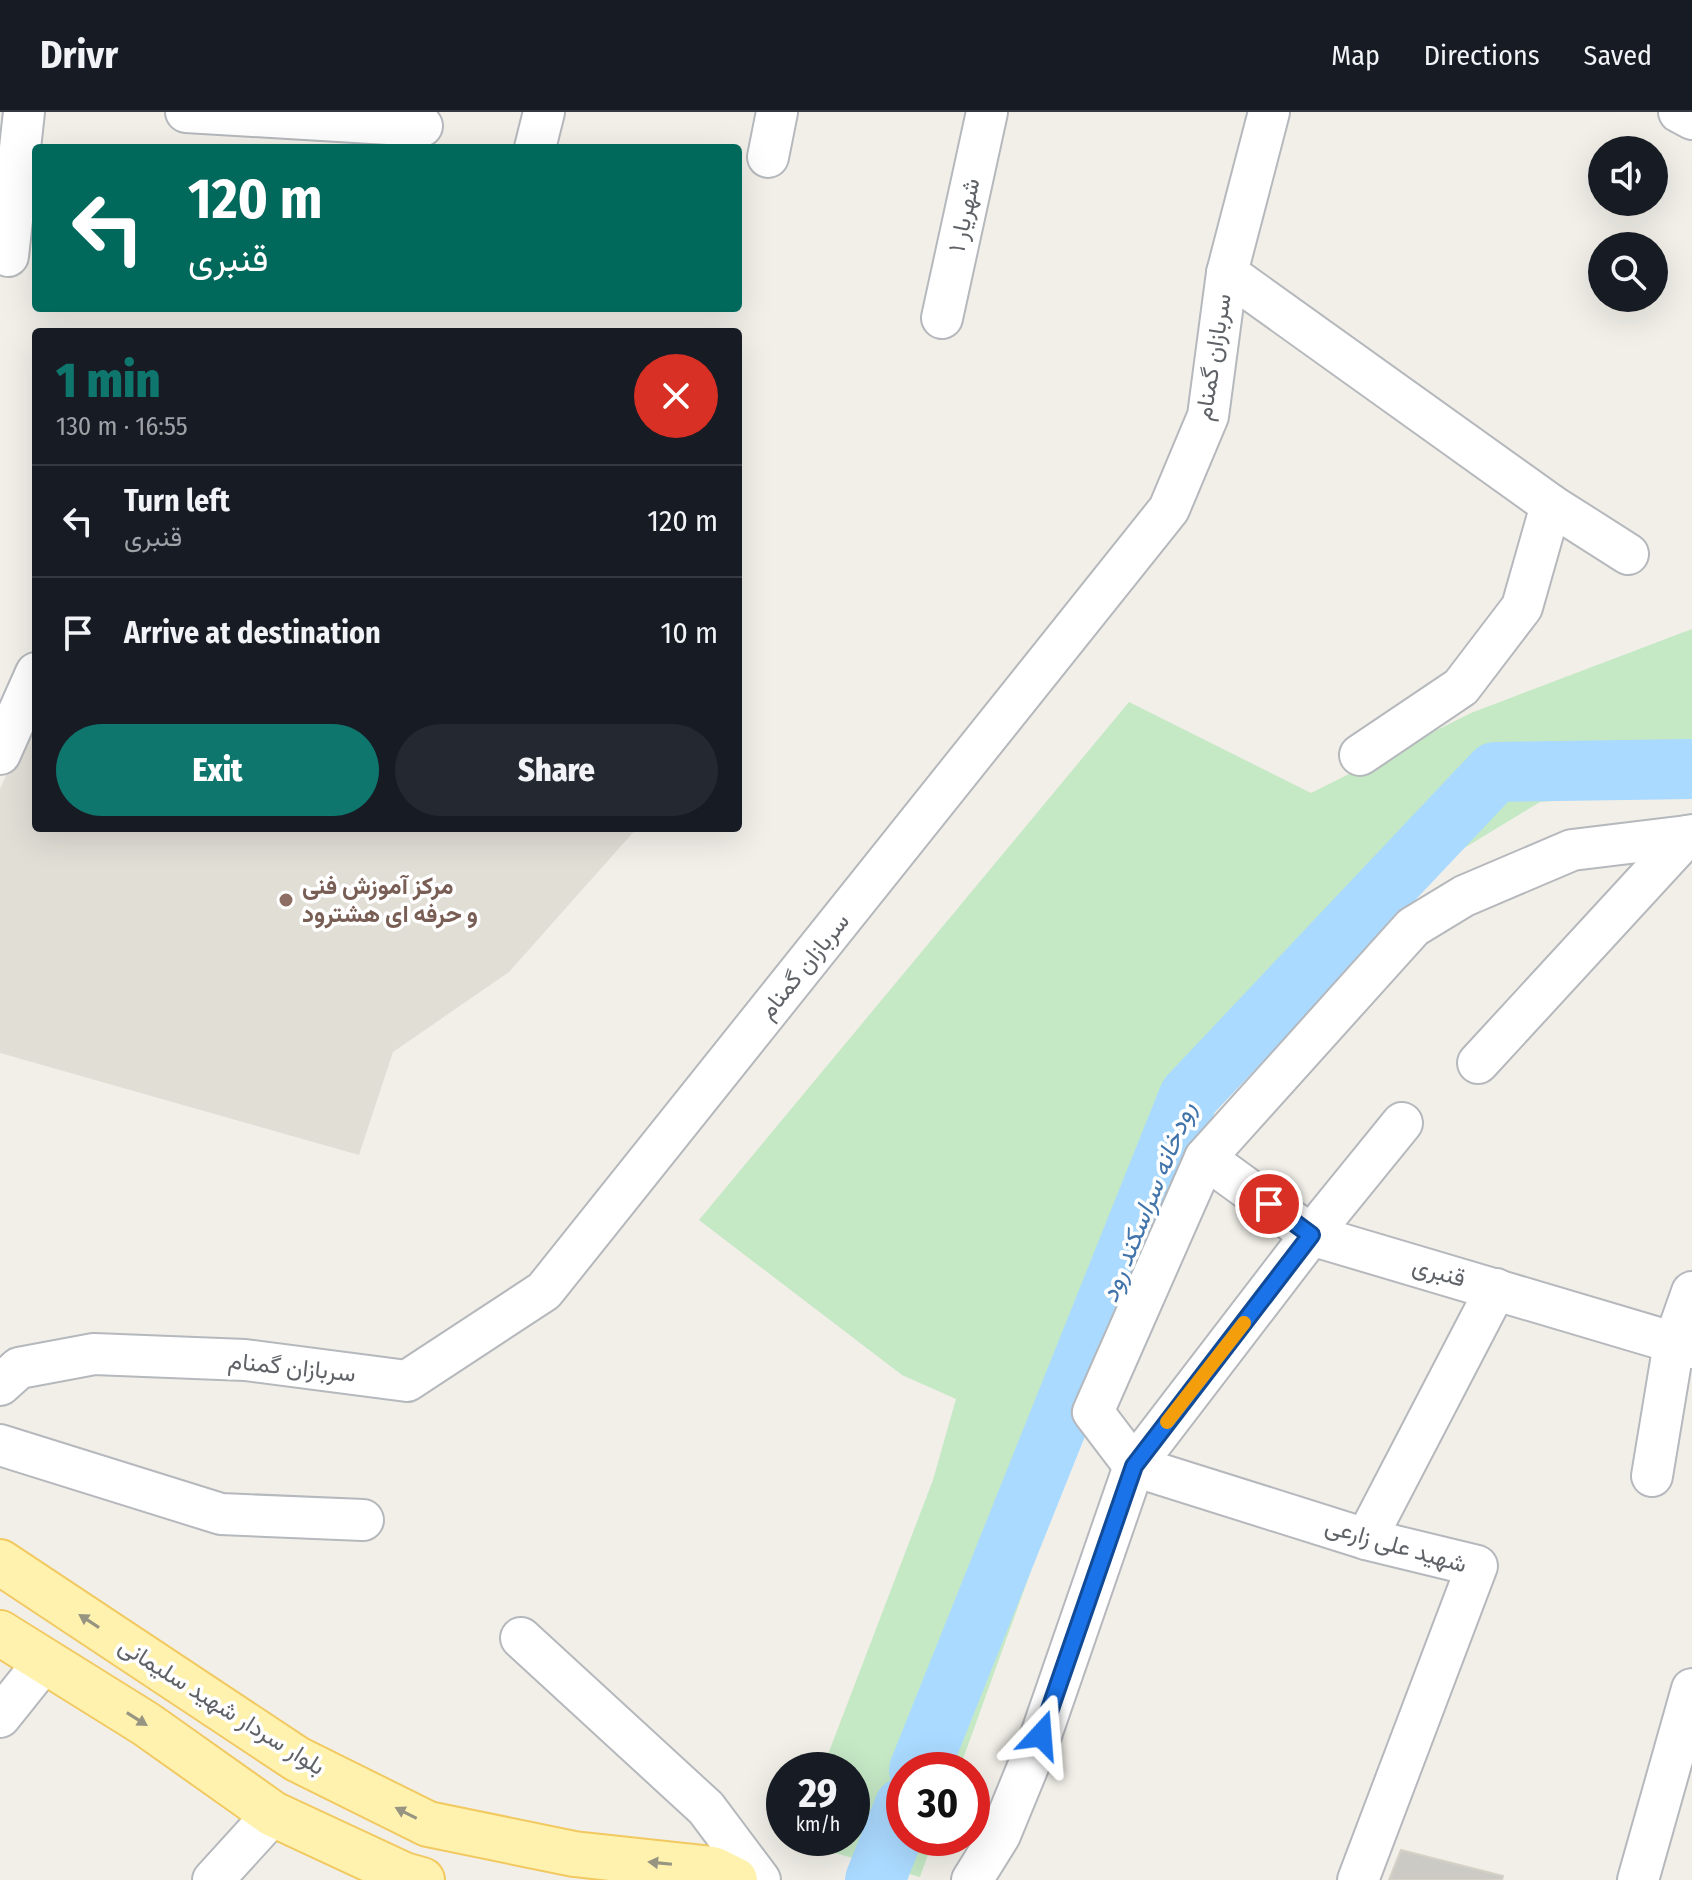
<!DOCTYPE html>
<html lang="en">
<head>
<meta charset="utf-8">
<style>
	body { margin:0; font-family:"Fira Sans Condensed",Vazirmatn,sans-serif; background:#242831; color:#f1f3f6; height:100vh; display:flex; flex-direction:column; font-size:30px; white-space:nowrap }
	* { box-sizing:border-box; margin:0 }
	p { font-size:26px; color:#9ea1a6 }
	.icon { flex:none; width:44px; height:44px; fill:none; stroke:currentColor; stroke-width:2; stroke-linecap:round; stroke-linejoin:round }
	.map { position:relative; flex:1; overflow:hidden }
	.sheet { position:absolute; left:32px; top:216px; width:710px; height:504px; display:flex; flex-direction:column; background:#171b24; border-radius:8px; box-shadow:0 8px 32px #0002 }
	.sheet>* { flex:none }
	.top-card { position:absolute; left:32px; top:32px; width:710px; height:168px; border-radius:8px; box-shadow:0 8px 32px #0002; background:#00695c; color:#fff; overflow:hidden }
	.buttons { position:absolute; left:1588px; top:24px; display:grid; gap:16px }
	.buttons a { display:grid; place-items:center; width:80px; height:80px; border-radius:50%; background:#171b24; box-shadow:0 8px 32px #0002; font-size:40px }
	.speed { position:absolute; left:766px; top:1640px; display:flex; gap:16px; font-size:40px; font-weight:700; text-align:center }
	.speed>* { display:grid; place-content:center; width:104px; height:104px; border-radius:50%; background:#171b24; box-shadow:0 8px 32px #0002; line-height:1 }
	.speed small { font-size:20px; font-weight:400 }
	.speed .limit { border:12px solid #d22; background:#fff; color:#111 }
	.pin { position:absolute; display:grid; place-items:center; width:68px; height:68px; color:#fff; margin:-34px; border:4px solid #fff; border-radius:50%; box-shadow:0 2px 8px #0007 }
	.me { position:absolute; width:88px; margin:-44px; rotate:19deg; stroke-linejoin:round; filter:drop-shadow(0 0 6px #0008) }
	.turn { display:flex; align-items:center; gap:28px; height:168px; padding:0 24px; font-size:36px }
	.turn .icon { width:104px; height:104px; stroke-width:2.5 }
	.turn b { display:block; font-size:56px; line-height:68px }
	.round { display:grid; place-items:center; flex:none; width:84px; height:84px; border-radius:42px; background:#242831 }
	.summary { display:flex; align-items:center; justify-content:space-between; height:136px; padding:0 24px }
	h1 { font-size:48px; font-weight:800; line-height:60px; color:#0f766e }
	.primary-button { display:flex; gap:16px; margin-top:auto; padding:16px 24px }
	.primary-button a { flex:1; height:92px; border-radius:48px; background:#0f766e; color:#fff; font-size:32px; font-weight:800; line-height:92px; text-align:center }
	.primary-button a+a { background:#242831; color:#f1f3f6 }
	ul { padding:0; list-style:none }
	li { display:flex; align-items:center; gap:24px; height:112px; padding:0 24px; border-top:2px solid #363941 }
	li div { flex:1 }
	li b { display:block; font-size:30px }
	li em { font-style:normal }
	header { display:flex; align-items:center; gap:48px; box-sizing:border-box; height:112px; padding:0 40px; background:#171b24; border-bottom:2px solid #363941 }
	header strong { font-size:38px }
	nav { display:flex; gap:44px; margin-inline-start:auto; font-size:28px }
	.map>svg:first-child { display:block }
</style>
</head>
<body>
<header>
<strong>Drivr</strong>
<nav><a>Map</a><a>Directions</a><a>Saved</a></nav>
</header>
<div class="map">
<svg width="1692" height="1768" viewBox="0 0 1692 1768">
	<rect width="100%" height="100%" fill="#f1efe8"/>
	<!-- education -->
	<polygon fill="#e1ded6" points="36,597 36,716 637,716 509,860 393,940 359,1043 0,941 0,677"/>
	<!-- green -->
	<polygon fill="#c5e8c5" points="1692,517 1692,678 1540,690 1428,758 1198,997 959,1658 904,1658 904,1726 934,1726 920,1765 796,1730 797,1726 852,1726 852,1658 822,1658 933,1368 956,1287 902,1263 699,1108 1129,590 1311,681 1471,601"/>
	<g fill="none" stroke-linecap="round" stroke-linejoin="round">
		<!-- river -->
		<g stroke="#aadaff" stroke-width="60">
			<polyline points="919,1658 1189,984 1495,660 1692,657"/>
			<polyline points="875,1768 904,1695"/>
		</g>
	</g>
	<!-- building -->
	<polygon fill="#cccac5" stroke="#d6d1c6" stroke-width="2" points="1401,1738 1503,1764 1502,1768 1389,1768"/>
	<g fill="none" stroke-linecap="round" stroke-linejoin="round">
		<defs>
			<g id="minor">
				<polyline points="186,0 422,14"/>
				<polyline points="1679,0 1692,7"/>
				<polyline points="535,36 544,0"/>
				<polyline points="768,45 777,0"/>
				<polyline points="8,144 24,0"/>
				<polyline points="1227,161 1551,393 1628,442"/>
				<polyline points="942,206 987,0"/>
				<polyline points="0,642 36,561"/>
				<polyline points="1360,643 1461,575 1522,495 1551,393"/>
				<polyline points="1478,951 1687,724 1692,723"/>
				<polyline points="1205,1046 1311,1123 1692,1236"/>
				<polyline points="0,1273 19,1256 94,1242 245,1248 407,1269 544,1179 1169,397 1208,304 1227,161 1269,0"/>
				<polyline points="0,1333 221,1402 363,1408"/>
				<polyline points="1652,1364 1674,1231 1692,1180"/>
				<polyline points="1366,1427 1496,1177"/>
				<polyline points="521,1526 706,1696 760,1768"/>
				<polyline points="0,1605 44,1550"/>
				<polyline points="213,1768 273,1702"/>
				<polyline points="972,1768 1000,1723 1041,1623 1134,1354 1311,1123 1402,1011"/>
				<polyline points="1358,1768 1477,1454 1366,1427 1134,1354 1093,1300 1205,1046 1413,815 1464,784 1572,738 1687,724"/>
				<polyline points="1638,1768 1692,1577"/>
			</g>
			<g id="major">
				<polyline points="0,1450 297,1647 428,1712 574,1742 713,1757 735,1768"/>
				<polyline points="0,1521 146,1612 273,1702 404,1763 422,1768"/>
			</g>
		</defs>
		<!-- minor casing -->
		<use href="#minor" stroke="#b5b8bc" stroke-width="44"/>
		<!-- major casing -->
		<use href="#major" stroke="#f2c960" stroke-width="48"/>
		<!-- minor -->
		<use href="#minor" stroke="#fff" stroke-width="40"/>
		<!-- major -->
		<use href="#major" stroke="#fff2af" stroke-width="44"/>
	</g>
	<!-- one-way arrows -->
	<defs><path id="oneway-solid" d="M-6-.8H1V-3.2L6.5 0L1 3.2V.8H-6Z" transform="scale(2)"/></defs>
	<g fill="#979581">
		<use href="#oneway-solid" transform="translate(89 1509) rotate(-147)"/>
		<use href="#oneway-solid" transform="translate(137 1607) rotate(32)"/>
		<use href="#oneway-solid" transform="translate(406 1701) rotate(-153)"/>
		<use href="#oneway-solid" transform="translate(660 1751) rotate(-174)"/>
	</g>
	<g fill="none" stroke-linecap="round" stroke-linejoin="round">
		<defs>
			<polyline id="route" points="1041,1623 1134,1354 1311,1123 1269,1092"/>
		</defs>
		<!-- route casing -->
		<use href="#route" stroke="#114b97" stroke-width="20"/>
		<!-- route -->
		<use href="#route" stroke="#1a73e8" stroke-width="14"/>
		<!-- slow -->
		<polyline stroke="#f59e0b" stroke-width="14" points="1167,1310 1244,1211"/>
	</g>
	<!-- markers -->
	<circle fill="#8d6e63" stroke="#fff" stroke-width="3" cx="286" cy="788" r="8"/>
	<g text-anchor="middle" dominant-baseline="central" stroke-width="7" stroke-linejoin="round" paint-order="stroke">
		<!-- street labels -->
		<g font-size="24" fill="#5f6368" stroke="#fff">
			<text transform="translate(964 103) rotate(-78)">شهریار ۱</text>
			<text transform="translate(1213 245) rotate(-81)">سربازان گمنام</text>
			<text transform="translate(804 854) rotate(-51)">سربازان گمنام</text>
			<text transform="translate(1439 1160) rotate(16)">قنبری</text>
			<text transform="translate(292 1255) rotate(6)">سربازان گمنام</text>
			<text transform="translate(1396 1433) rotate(16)">شهيد علی زارعی</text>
			<text transform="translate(222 1594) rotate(32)">بلوار سردار شهید سلیمانی</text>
		</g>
		<!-- education labels -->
		<g font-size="24" font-weight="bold" fill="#785e54" stroke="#fff" text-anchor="start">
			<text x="302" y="774">مرکز آموزش فنی<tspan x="302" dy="28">و حرفه ای هشترود</tspan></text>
		</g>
		<!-- water labels -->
		<g font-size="26" font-style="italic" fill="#4174aa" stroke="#fff">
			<text transform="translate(1148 1090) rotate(-68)">رودخانه سراسکند رود</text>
		</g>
	</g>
</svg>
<div class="buttons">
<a><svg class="icon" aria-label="sound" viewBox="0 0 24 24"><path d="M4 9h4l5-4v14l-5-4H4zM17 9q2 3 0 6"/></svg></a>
<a><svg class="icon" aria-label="search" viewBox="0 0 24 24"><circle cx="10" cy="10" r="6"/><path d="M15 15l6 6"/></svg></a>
</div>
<div class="speed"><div>29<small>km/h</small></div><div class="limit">30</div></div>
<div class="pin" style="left:1269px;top:1092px;background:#d93025"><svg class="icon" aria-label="arrive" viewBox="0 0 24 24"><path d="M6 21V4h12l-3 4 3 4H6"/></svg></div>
<svg class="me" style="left:1041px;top:1623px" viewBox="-20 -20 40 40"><path d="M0-17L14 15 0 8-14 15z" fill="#1a73e8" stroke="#fff" stroke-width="4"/></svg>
<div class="top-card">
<div class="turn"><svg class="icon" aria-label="left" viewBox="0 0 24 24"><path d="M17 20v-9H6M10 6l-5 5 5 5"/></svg><div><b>120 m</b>قنبری</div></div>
</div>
<section class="sheet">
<div class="summary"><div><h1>1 min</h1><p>130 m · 16:55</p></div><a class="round" style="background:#d93025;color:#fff"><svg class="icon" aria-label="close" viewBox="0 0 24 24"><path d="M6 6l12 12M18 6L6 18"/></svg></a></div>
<ul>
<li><svg class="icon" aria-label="left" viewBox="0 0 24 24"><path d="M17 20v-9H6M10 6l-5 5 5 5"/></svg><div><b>Turn left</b><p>قنبری</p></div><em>120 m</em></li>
<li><svg class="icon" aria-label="arrive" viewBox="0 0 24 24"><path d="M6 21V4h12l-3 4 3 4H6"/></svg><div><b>Arrive at destination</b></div><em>10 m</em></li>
</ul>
<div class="primary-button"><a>Exit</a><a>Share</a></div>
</section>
</div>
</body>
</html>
